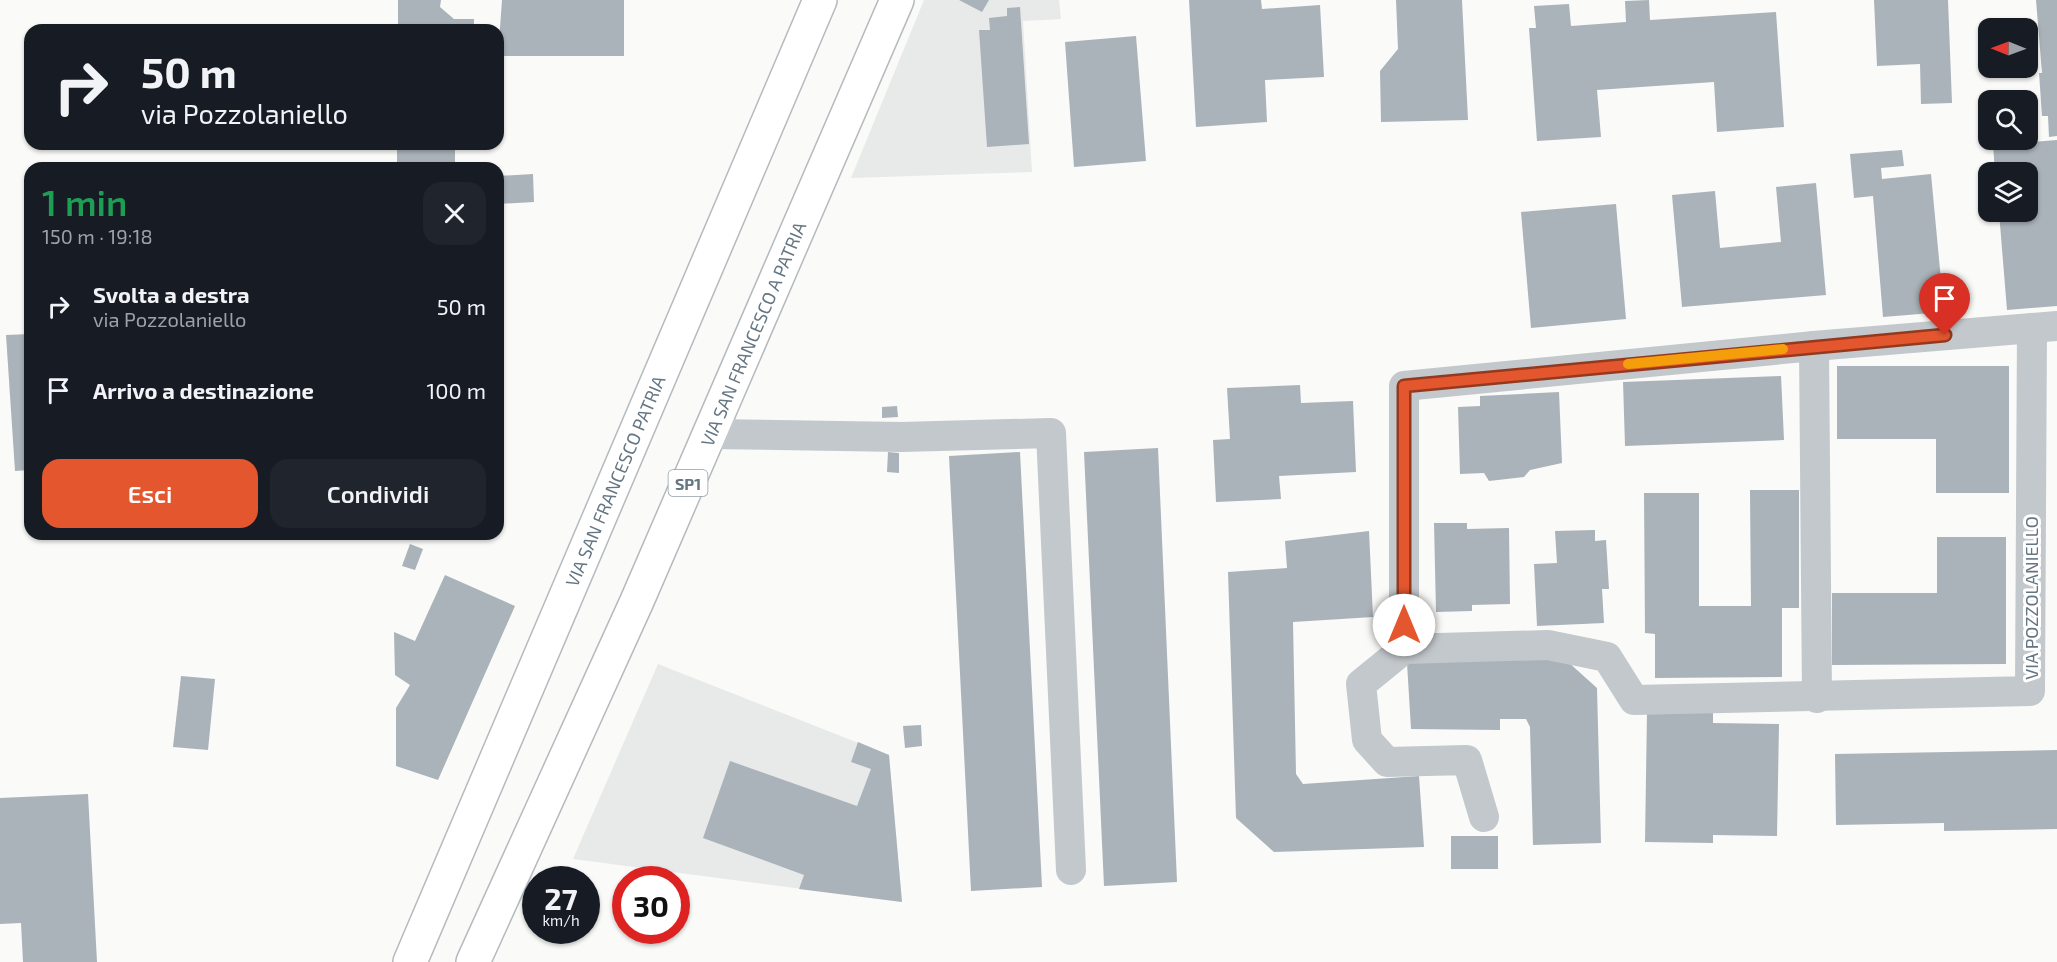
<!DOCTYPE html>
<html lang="it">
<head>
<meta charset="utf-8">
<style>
	body { margin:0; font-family:"Exo 2",sans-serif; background:#20242c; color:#f1f3f6; height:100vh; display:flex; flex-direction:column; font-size:22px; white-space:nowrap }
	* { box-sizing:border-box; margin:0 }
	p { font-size:20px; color:#9ea1a6 }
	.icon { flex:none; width:33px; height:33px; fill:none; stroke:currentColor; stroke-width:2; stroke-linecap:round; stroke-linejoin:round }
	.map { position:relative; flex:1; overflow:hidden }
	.side { position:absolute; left:24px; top:162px; width:480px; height:378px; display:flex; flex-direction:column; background:#171b24; border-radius:18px; box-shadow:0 2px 4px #0004 }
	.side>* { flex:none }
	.top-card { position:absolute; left:24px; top:24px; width:480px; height:126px; border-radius:18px; box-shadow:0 2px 4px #0004; background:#171b24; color:#f1f3f6; overflow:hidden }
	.needle { width:39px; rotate:271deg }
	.tools { position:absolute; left:1978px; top:18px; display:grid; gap:12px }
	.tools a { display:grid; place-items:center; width:60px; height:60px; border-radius:12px; background:#171b24; box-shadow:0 2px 4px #0004; font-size:30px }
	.speed { position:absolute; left:522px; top:866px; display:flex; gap:12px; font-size:30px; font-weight:700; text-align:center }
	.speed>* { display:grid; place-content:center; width:78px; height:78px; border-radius:50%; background:#171b24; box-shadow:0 2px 4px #0004; line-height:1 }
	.speed small { font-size:15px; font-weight:400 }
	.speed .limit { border:9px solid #d22; background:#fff; color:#111 }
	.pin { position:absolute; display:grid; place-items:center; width:51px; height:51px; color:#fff; margin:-62px -26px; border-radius:50% 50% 50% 0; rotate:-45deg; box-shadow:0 0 6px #0007 }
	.pin .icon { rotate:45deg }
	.me { position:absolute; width:66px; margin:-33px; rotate:0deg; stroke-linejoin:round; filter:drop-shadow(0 0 4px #0008) }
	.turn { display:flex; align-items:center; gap:21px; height:126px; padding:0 18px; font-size:27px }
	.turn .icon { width:78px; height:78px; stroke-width:2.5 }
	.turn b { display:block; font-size:42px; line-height:51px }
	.round { display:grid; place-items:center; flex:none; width:63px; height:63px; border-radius:18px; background:#20242c }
	.summary { display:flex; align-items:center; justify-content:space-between; height:102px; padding:0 18px }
	h1 { font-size:36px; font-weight:600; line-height:45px; color:#1e9e55 }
	.button { display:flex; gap:12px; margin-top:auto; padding:12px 18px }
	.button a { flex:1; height:69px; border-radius:18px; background:#e4572e; color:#fff; font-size:24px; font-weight:600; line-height:69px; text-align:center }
	.button a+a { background:#20242c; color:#f1f3f6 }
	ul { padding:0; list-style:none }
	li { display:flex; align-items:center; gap:18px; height:84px; padding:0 18px }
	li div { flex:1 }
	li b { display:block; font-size:22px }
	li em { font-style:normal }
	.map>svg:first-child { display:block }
</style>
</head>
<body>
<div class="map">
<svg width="2057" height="962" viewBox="0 0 2057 962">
	<rect width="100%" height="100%" fill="#fafaf8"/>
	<!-- built -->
	<g fill="#e8e9e9">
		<polygon points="924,0 1059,0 1061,19 1023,21 1032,172 851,178"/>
		<polygon points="658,664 889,755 902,902 573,859"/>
	</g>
	<!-- building -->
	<g fill="#aab3b9">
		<polygon points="398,0 441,0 440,7 454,19 474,19 474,30 398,30"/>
		<polygon points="502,0 624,0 624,56 498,56"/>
		<polygon points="959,0 989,0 982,12"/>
		<polygon points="1189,0 1261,0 1262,9 1320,5 1324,77 1265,80 1267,122 1196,127"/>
		<polygon points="1396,0 1462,0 1468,120 1381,122 1380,71 1398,49"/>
		<polygon points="1649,0 1650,20 1776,12 1784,127 1717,132 1714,82 1597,90 1601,137 1537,141 1529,28 1536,28 1534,6 1569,4 1571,26 1626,22 1625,1"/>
		<polygon points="1874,0 1948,0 1952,103 1921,104 1920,64 1877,66"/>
		<polygon points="2036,0 2057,0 2057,136 2049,137 2048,116 2042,116 2039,73 2042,73"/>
		<polygon points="1020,7 1029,144 987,147 979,30 990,30 989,18 1007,16 1007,8"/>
		<polygon points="1136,36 1146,161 1074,167 1065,42"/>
		<polygon points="1994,68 2015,68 2015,70 1994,72"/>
		<polygon points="2057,140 2057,306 2007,310 1999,212 2028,212 2028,172 1995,172 1993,145"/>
		<rect x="397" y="144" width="58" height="24"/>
		<polygon points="1902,150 1904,166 1881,168 1882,179 1931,174 1944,312 1883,317 1873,196 1854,198 1850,154"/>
		<polygon points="533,174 534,202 498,204 498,176"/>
		<polygon points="1816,183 1826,295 1682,307 1672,195 1715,191 1720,248 1781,242 1776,187"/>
		<polygon points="1616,204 1626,319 1531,328 1521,212"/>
		<polygon points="30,334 30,470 15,471 6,335"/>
		<polygon points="1837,366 2009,366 2009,493 1936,493 1936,439 1837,439"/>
		<polygon points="1781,376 1784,440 1625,446 1623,382"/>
		<polygon points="1300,385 1301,403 1353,401 1356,472 1279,476 1281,499 1216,502 1213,440 1230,439 1227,388"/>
		<polygon points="1559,392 1562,463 1530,470 1524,477 1489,481 1484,473 1460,474 1458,407 1480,406 1480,396"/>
		<polygon points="897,406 898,417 882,418 882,407"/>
		<polygon points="1158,448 1177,882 1104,886 1084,452"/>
		<polygon points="888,452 899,453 899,473 887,472"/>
		<polygon points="1020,452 1042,887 971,891 949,456"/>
		<polygon points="1750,490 1799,490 1799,608 1782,608 1782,677 1655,678 1655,634 1645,633 1644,493 1699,493 1699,606 1751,606"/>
		<polygon points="1434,523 1467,523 1467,529 1509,528 1510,604 1472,605 1472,611 1436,612"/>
		<polygon points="1595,530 1595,541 1606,540 1609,589 1602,589 1604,623 1537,626 1534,564 1557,563 1555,531"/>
		<polygon points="1369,531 1373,617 1293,622 1296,774 1303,784 1419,776 1424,847 1274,852 1236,818 1228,572 1287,568 1285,541"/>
		<polygon points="1937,537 2006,537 2006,664 1832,665 1832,593 1937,593"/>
		<polygon points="410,544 423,549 415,570 402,566"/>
		<polygon points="445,575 515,606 438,780 396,766 396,708 410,685 395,675 394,632 415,641"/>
		<polygon points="1557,652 1597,688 1601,843 1533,845 1530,727 1526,719 1500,719 1500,730 1411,729 1407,663"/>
		<polygon points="181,676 215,679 208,750 173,747"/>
		<polygon points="1647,712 1713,713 1713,723 1779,724 1777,836 1713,835 1713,843 1645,842"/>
		<polygon points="921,725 922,746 905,748 903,726"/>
		<polygon points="858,742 889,755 902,902 799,889 804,875 703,838 730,761 857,806 871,769 851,762"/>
		<polygon points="2057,750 2057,829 1944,831 1944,823 1836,825 1835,754"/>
		<polygon points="88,794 97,962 23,962 21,923 0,924 0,798"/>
		<rect x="1451" y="836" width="47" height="33"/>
	</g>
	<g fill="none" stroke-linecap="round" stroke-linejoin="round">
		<defs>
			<g id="primary">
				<polyline points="410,962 820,0"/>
				<polyline points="473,962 637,601 897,0"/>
			</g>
		</defs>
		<!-- primary casing -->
		<use href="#primary" stroke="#b5babe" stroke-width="36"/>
		<!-- minor -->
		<g stroke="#c3c8cc" stroke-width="30">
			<polyline points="1814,346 1817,698"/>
			<polyline points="710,434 901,437 1051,433 1071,870"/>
			<polyline points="1404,649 1404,386 1814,346 2057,326"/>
			<polyline points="1484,817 1467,760 1387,762 1367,740 1361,684 1404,649 1548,645 1607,657 1634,700 2030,691 2032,328"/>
		</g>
		<!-- primary -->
		<use href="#primary" stroke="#fff" stroke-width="33"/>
	</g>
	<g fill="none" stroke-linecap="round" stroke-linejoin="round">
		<defs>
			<polyline id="route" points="1404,625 1404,386 1945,335"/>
		</defs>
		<!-- route casing -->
		<use href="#route" stroke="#94391e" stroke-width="15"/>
		<!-- route -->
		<use href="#route" stroke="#e4572e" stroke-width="10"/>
		<!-- slow -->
		<polyline stroke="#f59e0b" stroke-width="10" points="1628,364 1783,349"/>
	</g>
	<g text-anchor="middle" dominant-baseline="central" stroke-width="6" stroke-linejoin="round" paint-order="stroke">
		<!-- shield labels -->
		<rect fill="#fff" stroke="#939fa8" stroke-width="1.5" x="668.5" y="470" width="39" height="26" rx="4.5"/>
		<g font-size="16" font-weight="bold" fill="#657683">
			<text x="688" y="483">SP1</text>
		</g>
		<!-- street labels -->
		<g font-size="18" fill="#657683" stroke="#fff">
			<text transform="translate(753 334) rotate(-67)">VIA SAN FRANCESCO A PATRIA</text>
			<text transform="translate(615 481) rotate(-67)">VIA SAN FRANCESCO PATRIA</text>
			<text transform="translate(2031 598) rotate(-90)">VIA POZZOLANIELLO</text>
		</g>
	</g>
</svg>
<div class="tools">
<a><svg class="needle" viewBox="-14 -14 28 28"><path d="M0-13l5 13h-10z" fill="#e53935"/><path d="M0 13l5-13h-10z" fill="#9ea1a6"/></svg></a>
<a><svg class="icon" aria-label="search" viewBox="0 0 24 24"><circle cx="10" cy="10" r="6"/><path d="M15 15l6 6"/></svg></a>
<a><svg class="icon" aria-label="layers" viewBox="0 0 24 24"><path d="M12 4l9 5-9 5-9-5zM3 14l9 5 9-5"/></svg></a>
</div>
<div class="speed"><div>27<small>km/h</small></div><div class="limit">30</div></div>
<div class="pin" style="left:1945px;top:335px;background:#d93025"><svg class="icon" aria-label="arrive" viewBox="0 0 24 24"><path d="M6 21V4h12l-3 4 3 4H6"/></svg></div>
<svg class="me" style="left:1404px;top:625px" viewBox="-20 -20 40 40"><circle r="19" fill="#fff"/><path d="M0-13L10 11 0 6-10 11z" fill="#e4572e"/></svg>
<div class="top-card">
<div class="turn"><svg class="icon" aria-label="right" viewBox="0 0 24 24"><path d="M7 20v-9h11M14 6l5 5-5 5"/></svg><div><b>50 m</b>via Pozzolaniello</div></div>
</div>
<section class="side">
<div class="summary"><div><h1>1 min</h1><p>150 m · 19:18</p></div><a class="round"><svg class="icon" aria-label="close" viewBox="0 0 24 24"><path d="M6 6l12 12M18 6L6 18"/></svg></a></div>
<ul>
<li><svg class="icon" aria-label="right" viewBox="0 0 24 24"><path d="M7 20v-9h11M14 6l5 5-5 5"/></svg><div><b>Svolta a destra</b><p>via Pozzolaniello</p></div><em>50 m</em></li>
<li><svg class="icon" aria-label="arrive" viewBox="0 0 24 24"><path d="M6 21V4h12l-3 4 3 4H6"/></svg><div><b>Arrivo a destinazione</b></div><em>100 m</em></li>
</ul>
<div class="button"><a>Esci</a><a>Condividi</a></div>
</section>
</div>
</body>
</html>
